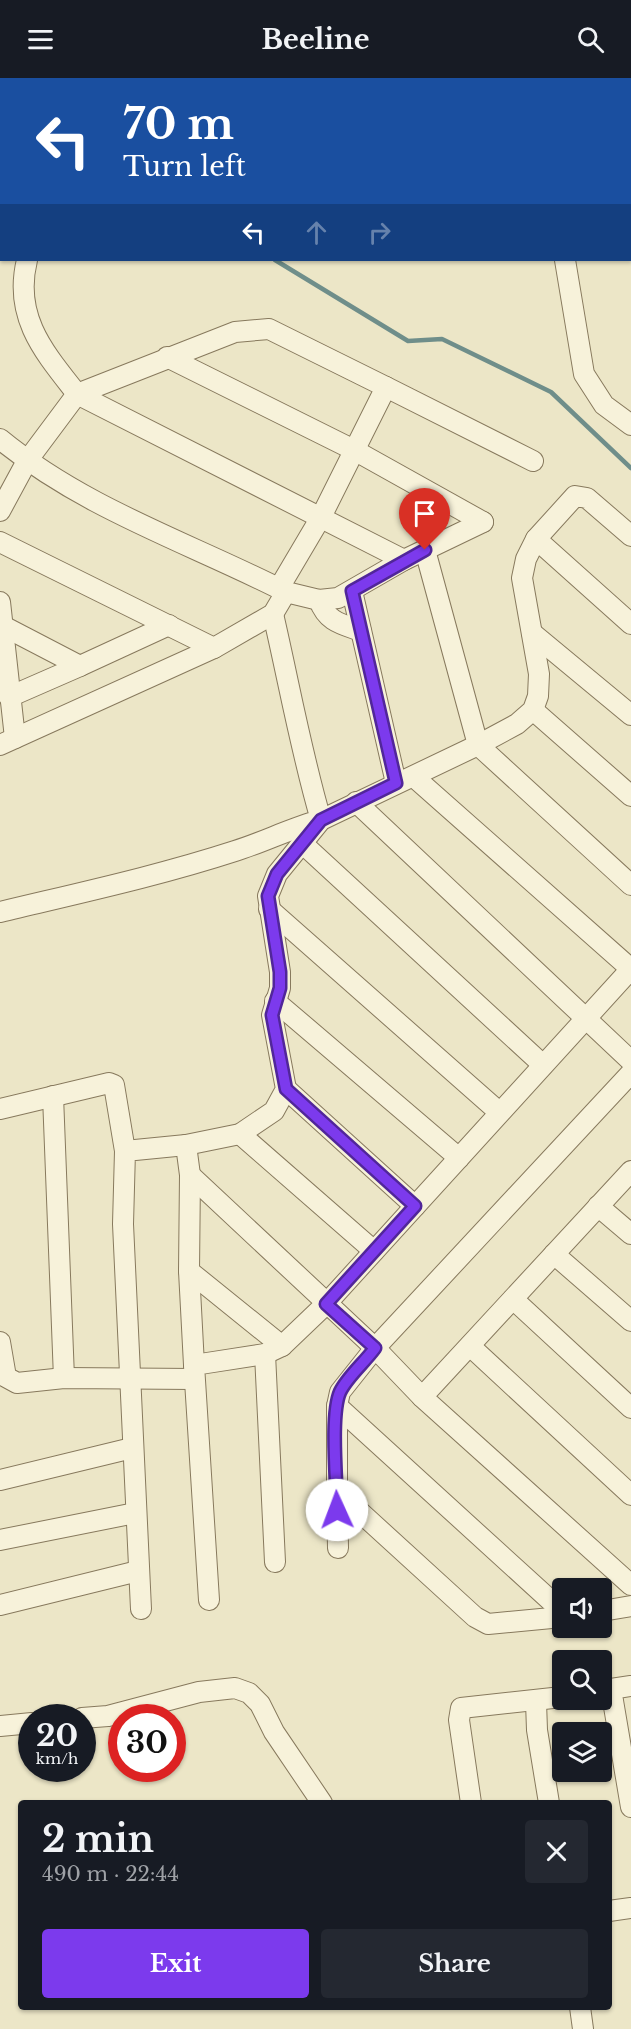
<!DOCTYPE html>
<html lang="en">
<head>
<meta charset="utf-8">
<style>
	body { margin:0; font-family:"Libre Baskerville",serif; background:#242831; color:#f1f3f6; height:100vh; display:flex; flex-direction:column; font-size:22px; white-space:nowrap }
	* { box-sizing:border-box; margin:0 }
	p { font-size:20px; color:#9ea1a6 }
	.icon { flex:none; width:33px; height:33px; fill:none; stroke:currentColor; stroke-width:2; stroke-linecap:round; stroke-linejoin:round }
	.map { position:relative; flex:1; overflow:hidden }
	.side { position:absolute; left:18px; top:1722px; width:594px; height:210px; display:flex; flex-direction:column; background:#171b24; border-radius:6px; box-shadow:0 2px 4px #0004 }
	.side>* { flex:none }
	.hud { position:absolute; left:0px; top:0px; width:632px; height:183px; box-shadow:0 2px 4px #0004; background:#1a4fa0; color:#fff; overflow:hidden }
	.buttons { position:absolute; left:552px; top:1500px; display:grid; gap:12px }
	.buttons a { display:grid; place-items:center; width:60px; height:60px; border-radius:6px; background:#171b24; box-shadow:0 2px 4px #0004; font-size:30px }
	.speed { position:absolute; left:18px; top:1626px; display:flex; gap:12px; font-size:30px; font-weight:700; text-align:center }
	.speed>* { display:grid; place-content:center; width:78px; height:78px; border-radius:50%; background:#171b24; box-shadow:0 2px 4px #0004; line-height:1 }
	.speed small { font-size:15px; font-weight:400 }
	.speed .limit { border:9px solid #d22; background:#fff; color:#111 }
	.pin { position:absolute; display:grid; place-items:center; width:51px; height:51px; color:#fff; margin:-62px -26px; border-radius:50% 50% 50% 0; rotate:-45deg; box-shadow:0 0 6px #0007 }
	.pin .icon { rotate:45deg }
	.me { position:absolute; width:66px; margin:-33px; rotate:358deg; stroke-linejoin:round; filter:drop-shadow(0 0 4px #0008) }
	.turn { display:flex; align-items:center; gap:21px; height:126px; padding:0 24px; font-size:27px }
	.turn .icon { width:78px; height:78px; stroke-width:2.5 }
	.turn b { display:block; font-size:42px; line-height:51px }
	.lanes { display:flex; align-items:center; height:57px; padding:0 24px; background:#0003; justify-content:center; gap:30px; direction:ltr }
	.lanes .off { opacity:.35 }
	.round { display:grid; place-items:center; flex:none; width:63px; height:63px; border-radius:6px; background:#242831 }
	.overview { display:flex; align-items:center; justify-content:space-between; height:102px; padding:0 24px }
	h1 { font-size:36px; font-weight:700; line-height:45px }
	.action { display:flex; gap:12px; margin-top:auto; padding:12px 24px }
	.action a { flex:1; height:69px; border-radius:6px; background:#7c3aed; color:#fff; font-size:24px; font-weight:700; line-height:69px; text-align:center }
	.action a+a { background:#242831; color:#f1f3f6 }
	header { display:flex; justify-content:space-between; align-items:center; height:78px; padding:0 24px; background:#171b24; font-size:27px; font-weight:700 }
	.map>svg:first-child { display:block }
</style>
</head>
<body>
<header><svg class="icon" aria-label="menu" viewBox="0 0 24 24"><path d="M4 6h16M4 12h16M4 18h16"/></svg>Beeline<svg class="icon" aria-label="search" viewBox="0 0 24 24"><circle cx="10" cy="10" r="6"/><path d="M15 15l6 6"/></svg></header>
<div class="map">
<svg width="631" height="1951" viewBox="0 0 631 1951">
	<rect width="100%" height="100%" fill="#ece6c7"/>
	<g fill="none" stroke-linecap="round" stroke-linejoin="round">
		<!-- stream -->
		<g stroke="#6f8e8a" stroke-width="4.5">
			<polyline points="104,2 104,0"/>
			<polyline points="275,182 408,263 442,261 551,314 631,390"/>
		</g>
		<defs>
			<g id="street">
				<polyline points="288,0 291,2"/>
				<polyline points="630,17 631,17"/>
				<polyline points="0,118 2,118"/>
				<path d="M27 182C13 239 44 274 77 316L404 482"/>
				<polyline points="565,182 584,296 604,327 631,347"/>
				<polyline points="167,279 354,372 483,444"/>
				<polyline points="386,309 533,383"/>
				<path d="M0 361C85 431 190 465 286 514L273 536 214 570 0 464"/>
				<polyline points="0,433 27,383 77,316 235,254 269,251 386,309 321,439 279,510"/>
				<polyline points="536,461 631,546"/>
				<polyline points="425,472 478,667 631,807"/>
				<polyline points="352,513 396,705"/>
				<polyline points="286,514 319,522 338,520 404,482 483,444"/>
				<path d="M319 522C327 544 341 546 361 553"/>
				<polyline points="0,524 15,660"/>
				<polyline points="5,549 80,588 169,547"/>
				<polyline points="532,555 631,637"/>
				<polyline points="9,619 80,588"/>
				<polyline points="533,632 631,718"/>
				<polyline points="0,667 214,570"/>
				<polyline points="414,699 631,891"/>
				<polyline points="356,724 631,983"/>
				<polyline points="303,766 543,987"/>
				<polyline points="269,831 499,1034"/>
				<path d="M0 834C79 815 158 798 235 773 264 764 291 750 321 742 301 674 289 605 273 536"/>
				<polyline points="275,923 459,1080"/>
				<polyline points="286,1011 415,1128"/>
				<polyline points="53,1018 64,1300"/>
				<polyline points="0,1031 109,1005 114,1007 125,1073"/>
				<polyline points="240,1056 374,1173"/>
				<polyline points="186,1067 190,1097 189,1193 194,1287"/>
				<polyline points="190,1097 375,1270 422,1319 631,1507"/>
				<polyline points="598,1128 631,1156"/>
				<polyline points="554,1176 631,1243"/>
				<polyline points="189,1193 282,1268"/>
				<polyline points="513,1221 631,1330"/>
				<polyline points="0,1264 6,1299 17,1305 64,1300 194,1301"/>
				<polyline points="470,1268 631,1417"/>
				<polyline points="265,1276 275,1484"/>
				<polyline points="422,1319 631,1093"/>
				<polyline points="337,1328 562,1533"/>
				<polyline points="0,1402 132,1370"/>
				<polyline points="337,1413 338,1470"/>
				<polyline points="0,1462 135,1435"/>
				<polyline points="209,1522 194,1287 265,1276 282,1268 326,1226 631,891"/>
				<polyline points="0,1527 138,1493"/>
				<polyline points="141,1531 123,1146 125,1073 186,1067 240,1056 274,1033 286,1011 272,937 280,910 280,894 268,818 277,796 321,742 478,667 517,646 533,632 538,618 539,596 522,500 526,481 536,461 575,418 587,420 631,458"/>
				<polyline points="602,1533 631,1528"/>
				<polyline points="562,1539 488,1546 475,1539 337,1413 337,1328 340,1314 375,1270 631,995"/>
				<polyline points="631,1608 611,1611 631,1729"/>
				<polyline points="536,1624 537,1652 549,1725"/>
				<polyline points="82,1640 108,1638 199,1614 235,1610 249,1615 260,1626 274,1654 322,1725"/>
				<polyline points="0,1648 32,1645"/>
				<polyline points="471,1725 459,1642 461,1630 562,1619"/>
				<polyline points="609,1833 631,1830"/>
				<polyline points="580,1929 583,1951"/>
			</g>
		</defs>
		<!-- street casing -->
		<use href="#street" stroke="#87795d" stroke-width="22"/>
		<!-- street -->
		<use href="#street" stroke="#f7f2da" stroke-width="20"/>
	</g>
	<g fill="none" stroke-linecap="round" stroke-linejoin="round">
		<defs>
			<path id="route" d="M337 1432C337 1405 330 1337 340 1314 347 1299 365 1284 375 1270L326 1226 415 1128 286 1011 272 937 280 910V894L268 818 277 796 321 742 396 705 352 513 425 472"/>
		</defs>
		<!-- route casing -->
		<use href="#route" stroke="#51269a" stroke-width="15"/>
		<!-- route -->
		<use href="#route" stroke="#7c3aed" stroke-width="10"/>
	</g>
</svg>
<div class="buttons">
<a><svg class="icon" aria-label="sound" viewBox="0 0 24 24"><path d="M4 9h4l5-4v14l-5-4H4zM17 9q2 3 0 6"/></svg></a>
<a><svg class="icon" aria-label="search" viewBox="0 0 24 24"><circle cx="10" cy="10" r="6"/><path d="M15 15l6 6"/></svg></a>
<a><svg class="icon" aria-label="layers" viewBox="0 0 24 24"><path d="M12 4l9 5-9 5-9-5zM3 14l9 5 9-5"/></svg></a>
</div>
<div class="speed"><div>20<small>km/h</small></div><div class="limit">30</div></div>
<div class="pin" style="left:425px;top:472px;background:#d93025"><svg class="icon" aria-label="arrive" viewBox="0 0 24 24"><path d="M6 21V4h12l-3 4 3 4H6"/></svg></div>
<svg class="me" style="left:337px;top:1432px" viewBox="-20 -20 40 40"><circle r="19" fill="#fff"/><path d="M0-13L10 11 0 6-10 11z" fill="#7c3aed"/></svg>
<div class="hud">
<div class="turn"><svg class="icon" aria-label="left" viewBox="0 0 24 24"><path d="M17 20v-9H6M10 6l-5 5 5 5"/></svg><div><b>70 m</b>Turn left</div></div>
<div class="lanes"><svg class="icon" aria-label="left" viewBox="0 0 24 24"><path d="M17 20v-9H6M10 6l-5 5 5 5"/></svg><svg class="icon off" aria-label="ahead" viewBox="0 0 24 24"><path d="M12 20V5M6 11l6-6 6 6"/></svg><svg class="icon off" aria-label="right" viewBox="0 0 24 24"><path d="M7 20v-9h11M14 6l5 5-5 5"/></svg></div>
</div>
<section class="side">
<div class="overview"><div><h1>2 min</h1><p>490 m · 22:44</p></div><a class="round"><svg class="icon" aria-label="close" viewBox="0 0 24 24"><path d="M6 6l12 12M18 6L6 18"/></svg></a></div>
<div class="action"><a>Exit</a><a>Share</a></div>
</section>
</div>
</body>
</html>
